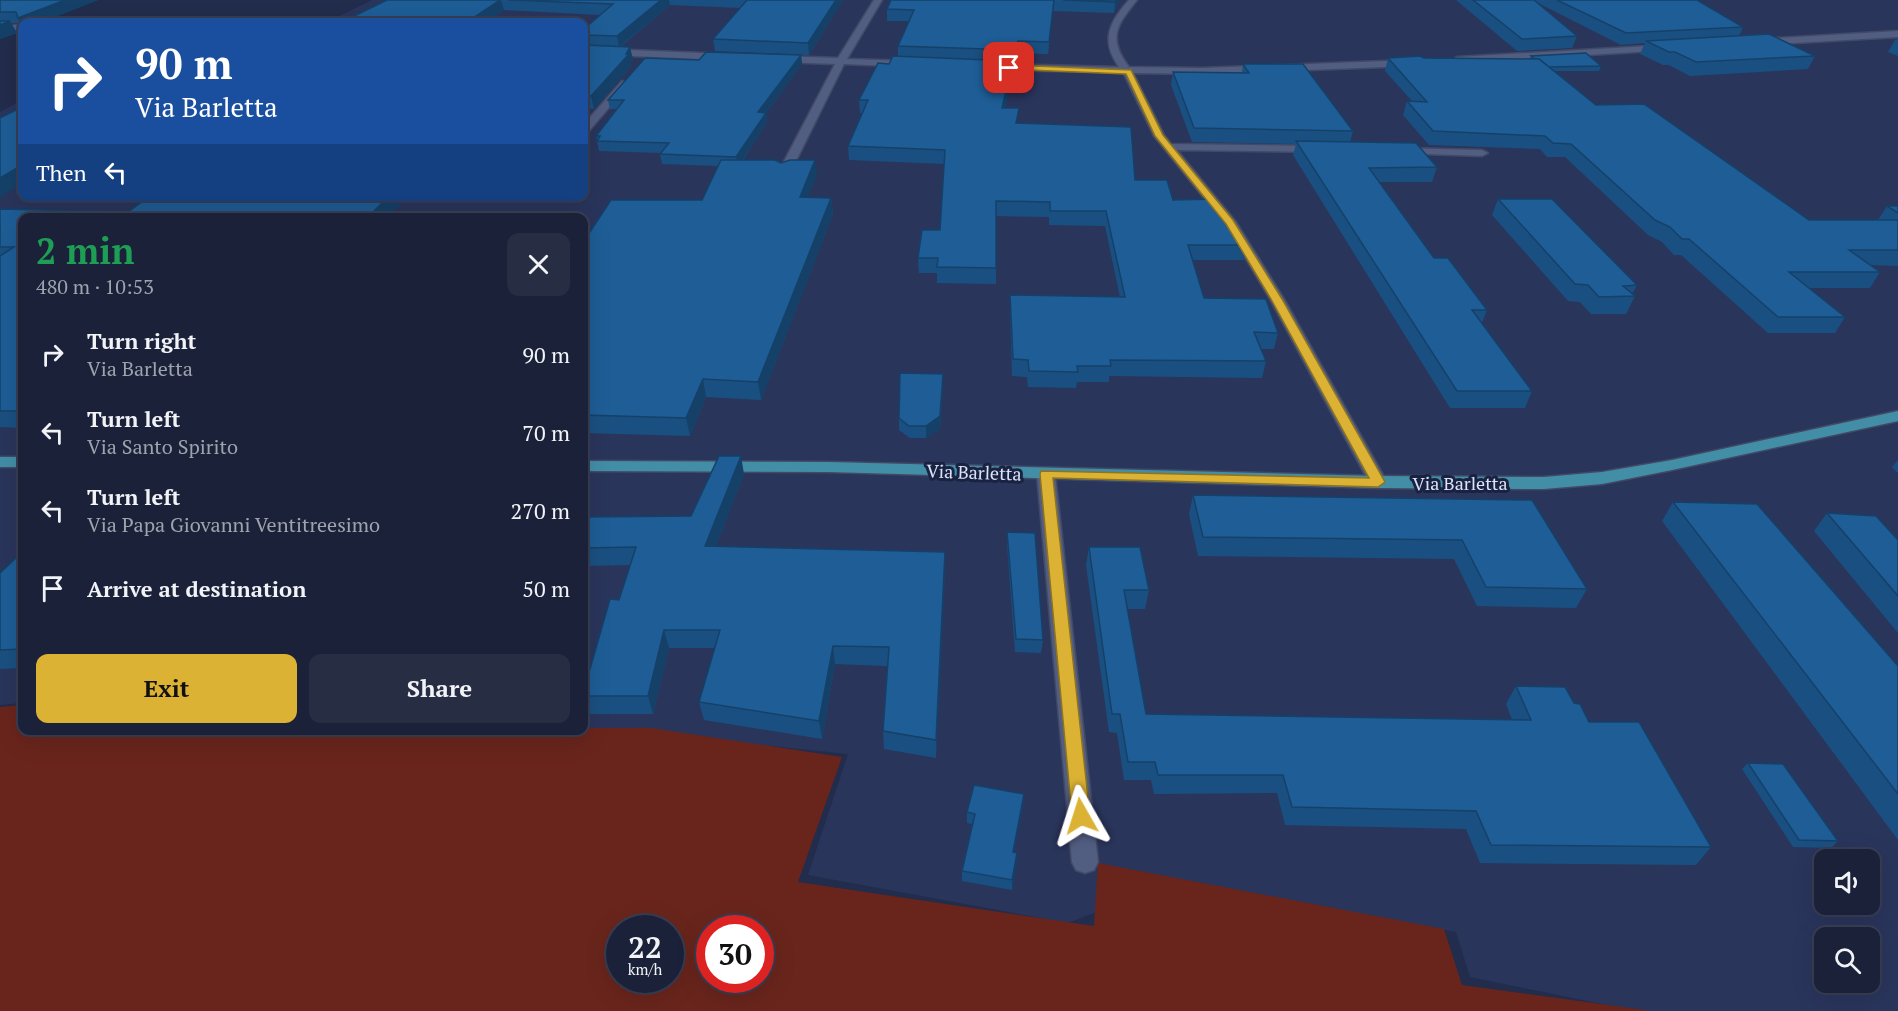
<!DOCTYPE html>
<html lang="en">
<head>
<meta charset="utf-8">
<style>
	body { margin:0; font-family:"PT Serif",serif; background:#272e44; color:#f1f3f6; height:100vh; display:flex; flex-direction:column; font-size:22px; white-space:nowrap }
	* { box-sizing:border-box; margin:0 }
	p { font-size:20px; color:#9fa3ae }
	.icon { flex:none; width:33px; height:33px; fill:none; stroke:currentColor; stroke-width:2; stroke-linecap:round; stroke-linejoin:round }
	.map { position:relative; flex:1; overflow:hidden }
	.sheet { position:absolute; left:18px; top:213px; width:570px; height:522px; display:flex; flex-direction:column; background:#1a2139; border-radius:12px; box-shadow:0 6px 24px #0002,0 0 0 2px #383e53 }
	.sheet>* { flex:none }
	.hud { position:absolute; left:18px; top:18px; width:570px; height:183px; border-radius:12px; box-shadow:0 6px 24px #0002,0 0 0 2px #383e53; background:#1a4fa0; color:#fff; overflow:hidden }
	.tools { position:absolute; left:1814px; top:849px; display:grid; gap:12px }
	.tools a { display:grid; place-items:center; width:66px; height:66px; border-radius:12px; background:#1a2139; box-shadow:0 6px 24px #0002,0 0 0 2px #383e53; font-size:30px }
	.speed { position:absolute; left:606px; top:915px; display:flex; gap:12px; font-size:30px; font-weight:700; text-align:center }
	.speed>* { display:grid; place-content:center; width:78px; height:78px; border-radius:50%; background:#1a2139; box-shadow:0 6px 24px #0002,0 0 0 2px #383e53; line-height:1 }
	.speed small { font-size:15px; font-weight:400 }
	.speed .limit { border:9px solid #d22; background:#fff; color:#111 }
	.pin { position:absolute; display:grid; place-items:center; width:51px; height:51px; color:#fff; margin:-26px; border-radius:12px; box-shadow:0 3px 9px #0006 }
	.me { position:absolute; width:66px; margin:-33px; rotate:354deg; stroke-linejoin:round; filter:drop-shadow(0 0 4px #0008) }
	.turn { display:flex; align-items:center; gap:21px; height:126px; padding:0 18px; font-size:27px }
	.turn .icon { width:78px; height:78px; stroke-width:2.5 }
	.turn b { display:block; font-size:42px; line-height:51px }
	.then { display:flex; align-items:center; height:57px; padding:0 18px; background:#0003; gap:12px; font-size:22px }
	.round { display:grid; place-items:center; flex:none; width:63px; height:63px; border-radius:12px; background:#272e44 }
	.overview { display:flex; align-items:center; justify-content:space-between; height:102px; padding:0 18px }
	h1 { font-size:36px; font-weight:800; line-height:45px; color:#1e9e55 }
	.primary-button { display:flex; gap:12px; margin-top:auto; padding:12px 18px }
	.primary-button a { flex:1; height:69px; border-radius:12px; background:#dbb233; color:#111; font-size:24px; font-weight:800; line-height:69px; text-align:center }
	.primary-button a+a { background:#272e44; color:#f1f3f6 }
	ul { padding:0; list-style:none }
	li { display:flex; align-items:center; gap:18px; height:78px; padding:0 18px }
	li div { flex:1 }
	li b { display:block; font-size:22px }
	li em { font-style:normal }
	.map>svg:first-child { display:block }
</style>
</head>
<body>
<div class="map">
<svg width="1898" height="1011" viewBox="0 0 1898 1011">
	<rect width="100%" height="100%" fill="#222c4c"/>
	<!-- built -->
	<path fill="#2a355c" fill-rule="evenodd" d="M372 0H1898V1011H1636L1470 977 1456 932 1180 879 1068 923 808 875 848 754 665 735 140 730H584V218H22V703L0 705V112L22 100V196H584V22H327ZM1824 860H1869V904H1824ZM1824 938H1869V982H1824Z"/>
	<!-- green -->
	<path fill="#69251c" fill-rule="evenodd" d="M22 705V730H584V728H651L842 757 798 882 1094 926 1098 863 1444 929 1462 985 1652 1011H0V707ZM620 928H670V980H620ZM710 928H760V980H710Z"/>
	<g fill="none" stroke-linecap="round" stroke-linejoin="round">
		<defs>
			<g id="minor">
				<polygon points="874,0 882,0 847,59 913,61 918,64 913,67 844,64 790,173 780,175 778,173 835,64 779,62 774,59 779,56 838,58"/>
				<path d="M1129 0H1137C1117 25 1107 38 1129 67L1202 68 1411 60 1416 63 1411 66 1202 74 1133 73 1164 135 1171 144 1319 146 1324 149 1319 152 1177 150 1236 222 1284 299 1387 482 1384 486 1378 488 1369 482 1270 299 1225 224 1154 136 1123 72 989 70 984 67 989 64 1119 67C1100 41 1109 22 1129 0Z"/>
				<polygon points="0,25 22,25 22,30 0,31"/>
				<polygon points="1898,31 1898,37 1759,45 1755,42 1759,39"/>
				<polygon points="1666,45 1669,46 1669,50 1457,63 1452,60 1457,57"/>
				<polygon points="584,48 725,54 730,57 725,60 584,54"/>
				<polygon points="622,81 630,83 588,132 584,133 584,124"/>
				<polygon points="1400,148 1482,150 1488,153 1482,156 1396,153 1395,151"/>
				<polygon points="1046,468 1055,474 1098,862 1094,870 1085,873 1076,870 1072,862 1037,474"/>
			</g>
			<g id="major">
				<polygon points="1898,411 1898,421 1672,470 1602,484 1544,489 1378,488 829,472 584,471 584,461 829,462 1378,476 1544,477 1602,472 1672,460"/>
				<rect x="0" y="457" width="22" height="10"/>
			</g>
		</defs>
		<!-- minor casing -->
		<use href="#minor" stroke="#424965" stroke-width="3"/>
		<!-- major casing -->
		<use href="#major" stroke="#424965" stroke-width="3"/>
		<!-- minor -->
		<use href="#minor" fill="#515d81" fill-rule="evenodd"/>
		<!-- major -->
		<use href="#major" fill="#428ea7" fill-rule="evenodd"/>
	</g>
	<!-- wall -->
	<g fill="#1a5081">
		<polygon points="0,0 98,0 42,22 22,22 22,26 21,23 11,23 17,33 0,39"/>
		<polygon points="387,0 843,0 809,55 715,51 713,39 741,8 670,5 620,47 633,59 630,62 631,66 594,109 584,108 584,29 601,15 504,10 486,22 342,22"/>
		<polygon points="891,0 1119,0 1114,13 1053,11 1048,54 1017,53 1015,62 1013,62 1013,73 1005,108 1018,123 1135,180 1173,200 1247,245 1244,260 1192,260 1204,298 1278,333 1274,349 1261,349 1266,361 1262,378 1109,376 1109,382 1077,382 1076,388 1028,387 1027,377 1012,376 1010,311 1010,295 1120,297 1105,226 1049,225 1049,217 996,216 996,284 937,283 937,273 919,273 918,258 940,230 945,164 849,160 848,146 863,113 860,113 859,100 889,64 898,56 898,46 909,21 887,21 887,9"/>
		<polygon points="1456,0 1697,0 1743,27 1739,36 1815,56 1808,69 1690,76 1669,65 1663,65 1640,54 1645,43 1621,45 1538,3 1577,36 1572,48 1517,51"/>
		<polygon points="1898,39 1898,56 1888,52 1895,40"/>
		<polygon points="801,55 802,64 766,113 767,122 743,160 781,163 817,175 807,197 831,198 833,214 761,400 706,397 690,436 584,433 584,241 702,200 718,166 662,164 660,154 661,153 599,151 596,136 617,109 610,109 608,100 699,60"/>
		<polygon points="1531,56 1601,66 1599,71 1554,71 1596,105 1809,220 1878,220 1887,206 1898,206 1898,266 1870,265 1880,272 1870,288 1809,288 1845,317 1835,333 1768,333 1681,255 1674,255 1662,242 1648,235 1565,157 1547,157 1540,149 1429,145 1403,115 1407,101 1412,101 1385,71 1388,58 1530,59"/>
		<polygon points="1243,64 1353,131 1350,142 1437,167 1432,182 1379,182 1434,258 1487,310 1482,323 1532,391 1525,408 1450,408 1293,155 1296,144 1192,142 1171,85 1173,72 1242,73"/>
		<polygon points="150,196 408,196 387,218 22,218 22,428 0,427 0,209 128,212"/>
		<polygon points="1498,199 1637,285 1632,294 1635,296 1626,314 1591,314 1580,302 1568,301 1492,215"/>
		<polygon points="943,374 943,387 940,429 926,438 910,438 899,430 899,418"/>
		<polygon points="1898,460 1898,473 1892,467"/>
		<polygon points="744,474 716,546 945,571 936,758 884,749 883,731 888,666 835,664 822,739 704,720 699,702 715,648 669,648 653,714 588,714 584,701 584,690 619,600 630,565 584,566 584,517 691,516"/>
		<polygon points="1193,495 1532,500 1587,589 1576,608 1477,606 1454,559 1198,556 1189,514"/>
		<polygon points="1673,502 1898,666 1898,840 1662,521"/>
		<polygon points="1827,513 1898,540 1898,633 1814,531"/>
		<polygon points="1007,532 1043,640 1041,653 1015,652 1007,545"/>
		<polygon points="1089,547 1149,590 1145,609 1127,609 1146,714 1512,720 1506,704 1516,686 1574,703 1589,722 1711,847 1696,865 1480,863 1466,829 1285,825 1277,793 1154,794 1151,780 1124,780 1117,733 1109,732 1086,565"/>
		<polygon points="22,557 22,668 0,669 0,573"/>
		<polygon points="1748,763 1838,841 1831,848 1793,847 1742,769"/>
		<polygon points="1024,794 1023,805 1014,852 1017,853 1012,890 962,881 962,871 972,824 967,823 967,812"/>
	</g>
	<!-- shaded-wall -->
	<g fill="#154169">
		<polygon points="65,0 98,0 42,22 22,22 22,26 18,18"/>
		<polygon points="501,0 504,10 486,22 467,22"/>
		<polygon points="661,0 669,0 670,5 619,47 617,36"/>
		<polygon points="836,0 843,0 809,55 808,43"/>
		<polygon points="1116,0 1119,0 1114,13 1115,2"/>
		<polygon points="10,21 17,33 0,39 0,25"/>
		<polygon points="1018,41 1017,53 1015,62 1015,50"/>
		<polygon points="630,47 633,59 630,62 631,66 594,109 591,96"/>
		<polygon points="801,55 802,64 766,113 767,122 738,167 736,157 758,112"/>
		<polygon points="1013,61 1013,73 1002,121 1002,108"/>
		<polygon points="815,160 817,175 801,213 800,197"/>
		<polygon points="22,165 22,184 0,197 0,178"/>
		<polygon points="389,196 408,196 387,218 367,218"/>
		<polygon points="831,198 833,214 761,400 758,382"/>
		<polygon points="943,374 943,387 940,429 926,438 926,426"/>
		<polygon points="703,379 706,397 690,436 686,418"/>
		<polygon points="741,456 744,474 709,564 705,546"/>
		<polygon points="945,552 945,571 936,758 936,740"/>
		<polygon points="664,630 669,648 653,714 648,696"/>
		<polygon points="833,646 835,664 822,739 819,721"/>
		<polygon points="1024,794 1023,805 1012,862 1013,852"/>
		<polygon points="1017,853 1017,863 1012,890 1012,880"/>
	</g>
	<!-- building -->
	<g fill="#1e5d96" stroke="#154169" stroke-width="1.5">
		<polygon points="0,0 65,0 18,18 16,12 0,12"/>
		<polygon points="387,0 500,0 467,22 342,22"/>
		<polygon points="508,0 661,0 617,36 584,35 584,29 613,4"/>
		<polygon points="747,0 836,0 808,43 713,39"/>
		<polygon points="891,0 1054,0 1049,42 1018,41 1015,50 898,46 914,10 887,9"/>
		<polygon points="1063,0 1116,0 1115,2"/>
		<polygon points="1473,0 1534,0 1577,36 1522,39"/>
		<polygon points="1557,0 1697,0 1743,27 1626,33"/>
		<polygon points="0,21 10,21 0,25"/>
		<polygon points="1769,34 1815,56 1696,62 1675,52 1669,52 1646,41"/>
		<polygon points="584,45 630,47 626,54 629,54 591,96 584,96"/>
		<polygon points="706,52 801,55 758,112 766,113 736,157 660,154 669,143 597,141 600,136 596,136 624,100 608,100 645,58 699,60"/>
		<polygon points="1586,53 1601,66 1549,67 1539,59 1535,59 1531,56"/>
		<polygon points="893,56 1013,61 1002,108 1019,108 1016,123 1131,127 1135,180 1167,180 1173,200 1216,199 1247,245 1188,245 1204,298 1266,299 1278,333 1254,332 1266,361 1110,360 1111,366 1077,366 1078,372 1029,371 1028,360 1013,359 1010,295 1125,297 1106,211 1050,211 1050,202 996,201 996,268 937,267 938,258 918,258 922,230 940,230 945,150 848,146 868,100 859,100 878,63 889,64"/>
		<polygon points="1420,56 1424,58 1539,59 1596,105 1644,104 1809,220 1898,220 1898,250 1849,250 1880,272 1789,272 1845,317 1778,317 1689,239 1682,239 1670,227 1655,220 1571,144 1553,143 1545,136 1433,131 1407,101 1427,102 1388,58"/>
		<polygon points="1243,64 1303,64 1353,131 1194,128 1173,72 1249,73"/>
		<polygon points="22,107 22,165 0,178 0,118"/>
		<polygon points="1296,141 1416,143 1437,167 1369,168 1434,258 1448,258 1487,310 1472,310 1532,391 1457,391"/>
		<polygon points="721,160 775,160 781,163 790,160 815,160 800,197 831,198 758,382 703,379 686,418 584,415 584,241 611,200 702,200"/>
		<polygon points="150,196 389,196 367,218 22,218 22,411 0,411 0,256 14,247 0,247 0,209 128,212"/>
		<polygon points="1498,199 1552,199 1637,285 1623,286 1635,296 1599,297 1588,285 1575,284"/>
		<polygon points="1887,206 1898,206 1898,213"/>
		<polygon points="900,373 943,374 940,416 926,426 909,426 899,418"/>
		<polygon points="719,456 741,456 705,546 945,552 936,740 883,731 889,647 833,646 819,721 699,702 720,630 664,630 648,696 584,696 584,690 610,599 619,600 636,547 584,548 584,517 691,516"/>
		<polygon points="1193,495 1532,500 1587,589 1486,587 1462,540 1203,537"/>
		<polygon points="1673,502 1757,504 1898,666 1898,794"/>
		<polygon points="1827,513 1876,516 1898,540 1898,596"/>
		<polygon points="1007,532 1035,533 1043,640 1016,639"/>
		<polygon points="1089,547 1140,547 1149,590 1124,590 1146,714 1531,720 1516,686 1565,687 1574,703 1580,704 1589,722 1639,722 1711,847 1491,845 1476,811 1292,807 1283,775 1158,775 1155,762 1128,762 1120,714 1112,714"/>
		<polygon points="17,557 22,557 22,649 0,650 0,573"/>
		<polygon points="1748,763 1783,764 1838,841 1799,840"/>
		<polygon points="974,785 1024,794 1013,852 1017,853 1012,880 962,871 975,814 967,812"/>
	</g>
	<!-- route -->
	<polygon fill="#dbb233" stroke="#8e7421" stroke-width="1.5" points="1009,65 1131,70 1163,135 1233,220 1282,299 1385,482 1378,487 1053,478 1090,816 1087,822 1081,825 1074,822 1072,816 1040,474 1041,471 1369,478 1271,299 1226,224 1155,136 1126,74 1006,69"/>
	<g text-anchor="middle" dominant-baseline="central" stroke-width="6" stroke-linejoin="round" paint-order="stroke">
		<!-- street labels -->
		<g font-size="18" fill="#dbe3f8" stroke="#192241">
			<text transform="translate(974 472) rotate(2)">Via Barletta</text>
			<text x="1460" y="483">Via Barletta</text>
		</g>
	</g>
</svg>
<div class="tools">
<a><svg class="icon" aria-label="sound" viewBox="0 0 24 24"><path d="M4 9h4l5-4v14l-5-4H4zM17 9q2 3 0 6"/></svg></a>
<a><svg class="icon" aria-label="search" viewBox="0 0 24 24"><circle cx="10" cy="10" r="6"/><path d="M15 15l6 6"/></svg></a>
</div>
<div class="speed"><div>22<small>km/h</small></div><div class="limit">30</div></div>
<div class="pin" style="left:1009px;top:68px;background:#d93025"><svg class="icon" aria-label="arrive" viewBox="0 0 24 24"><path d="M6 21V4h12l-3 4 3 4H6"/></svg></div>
<svg class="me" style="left:1081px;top:816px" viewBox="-20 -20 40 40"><path d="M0-17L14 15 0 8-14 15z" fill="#dbb233" stroke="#fff" stroke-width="4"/></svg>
<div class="hud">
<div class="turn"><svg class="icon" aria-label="right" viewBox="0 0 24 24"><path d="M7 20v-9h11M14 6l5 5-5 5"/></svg><div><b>90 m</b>Via Barletta</div></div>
<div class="then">Then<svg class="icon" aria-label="left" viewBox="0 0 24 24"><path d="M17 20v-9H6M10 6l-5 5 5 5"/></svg></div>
</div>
<section class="sheet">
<div class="overview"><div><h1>2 min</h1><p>480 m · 10:53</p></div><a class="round"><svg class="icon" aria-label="close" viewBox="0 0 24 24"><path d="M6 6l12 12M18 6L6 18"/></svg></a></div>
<ul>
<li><svg class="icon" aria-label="right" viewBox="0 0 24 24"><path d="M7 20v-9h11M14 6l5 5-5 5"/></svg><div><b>Turn right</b><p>Via Barletta</p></div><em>90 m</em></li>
<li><svg class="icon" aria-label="left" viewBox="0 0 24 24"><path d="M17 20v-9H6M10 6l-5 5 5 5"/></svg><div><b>Turn left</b><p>Via Santo Spirito</p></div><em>70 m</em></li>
<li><svg class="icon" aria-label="left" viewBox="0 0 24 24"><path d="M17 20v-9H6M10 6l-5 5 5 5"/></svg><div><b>Turn left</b><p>Via Papa Giovanni Ventitreesimo</p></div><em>270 m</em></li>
<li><svg class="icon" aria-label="arrive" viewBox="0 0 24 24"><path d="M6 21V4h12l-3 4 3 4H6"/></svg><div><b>Arrive at destination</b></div><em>50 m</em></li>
</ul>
<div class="primary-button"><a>Exit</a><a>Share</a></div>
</section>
</div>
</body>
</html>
